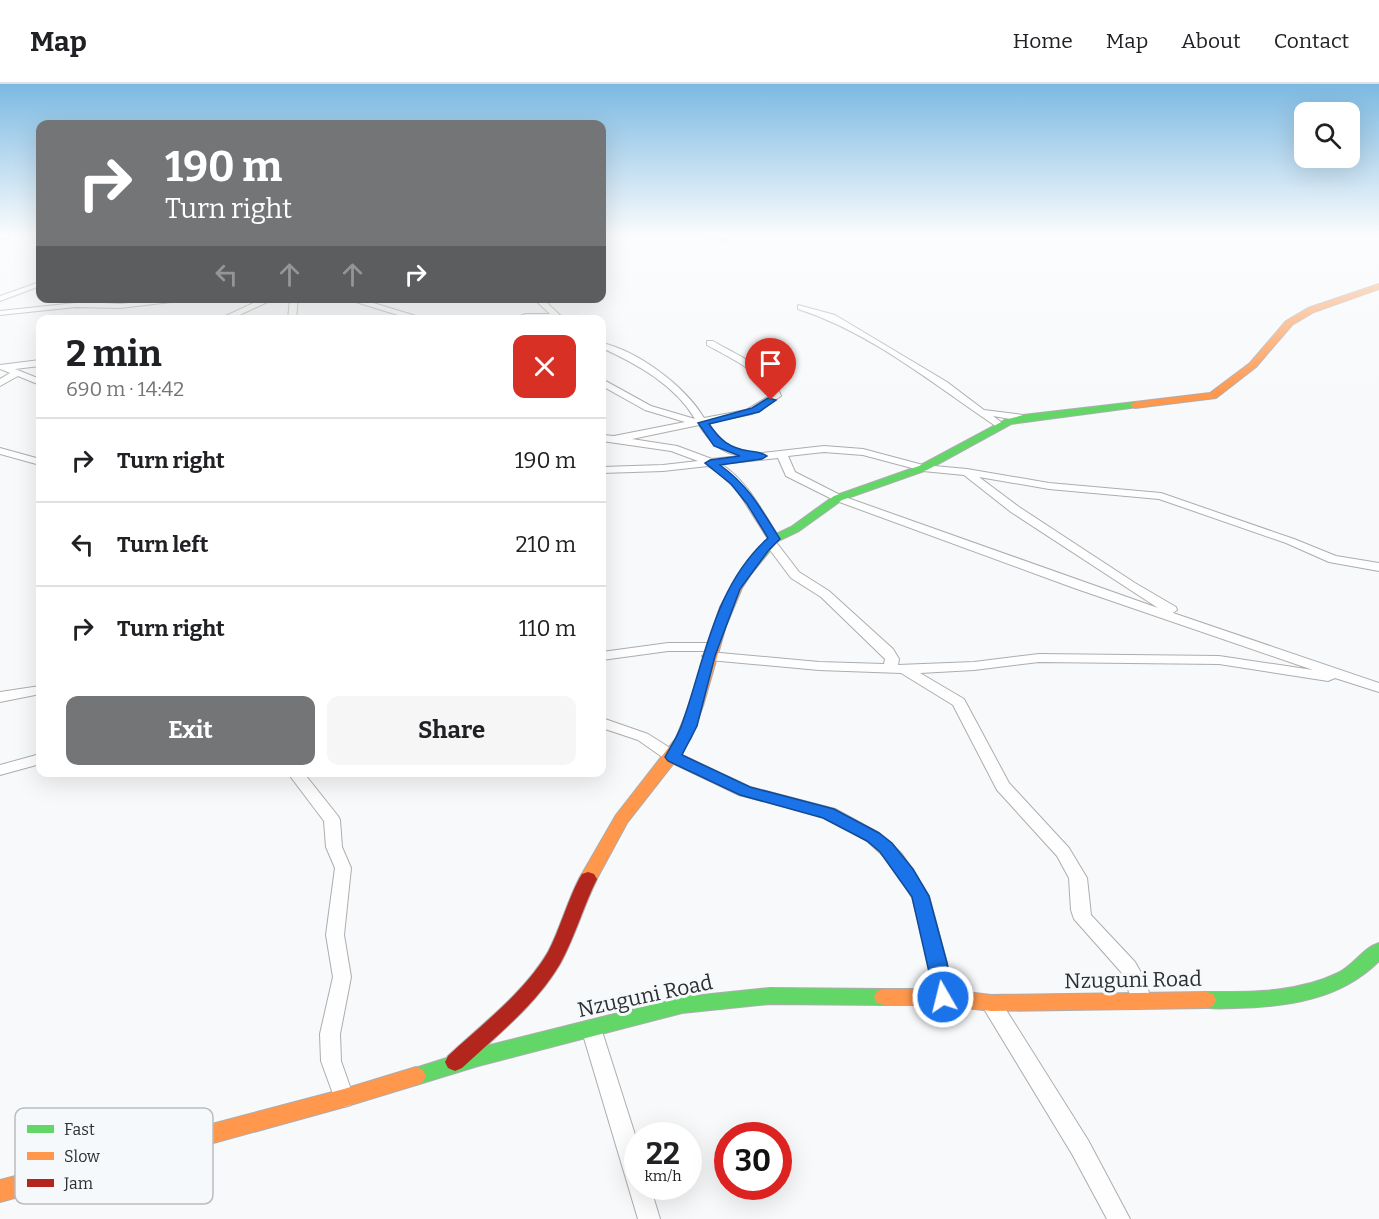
<!DOCTYPE html>
<html lang="en">
<head>
<meta charset="utf-8">
<style>
	body { margin:0; font-family:Bitter,serif; background:#f6f6f6; color:#202124; height:100vh; display:flex; flex-direction:column; font-size:22px; white-space:nowrap }
	* { box-sizing:border-box; margin:0 }
	p { font-size:20px; color:#757577 }
	.icon { flex:none; width:33px; height:33px; fill:none; stroke:currentColor; stroke-width:2; stroke-linecap:round; stroke-linejoin:round }
	.map { position:relative; flex:1; overflow:hidden }
	.details { position:absolute; left:36px; top:231px; width:570px; height:462px; display:flex; flex-direction:column; background:#fff; border-radius:12px; box-shadow:0 6px 24px #0002 }
	.details>* { flex:none }
	.hud { position:absolute; left:36px; top:36px; width:570px; height:183px; border-radius:12px; box-shadow:0 6px 24px #0002; background:#747577; color:#fff; overflow:hidden }
	.controls { position:absolute; left:1294px; top:18px; display:grid; gap:12px }
	.controls a { display:grid; place-items:center; width:66px; height:66px; border-radius:12px; background:#fff; box-shadow:0 6px 24px #0002; font-size:30px }
	.speed { position:absolute; left:624px; top:1038px; display:flex; gap:12px; font-size:30px; font-weight:700; text-align:center }
	.speed>* { display:grid; place-content:center; width:78px; height:78px; border-radius:50%; background:#fff; box-shadow:0 6px 24px #0002; line-height:1 }
	.speed small { font-size:15px; font-weight:400 }
	.speed .limit { border:9px solid #d22; background:#fff; color:#111 }
	.pin { position:absolute; display:grid; place-items:center; width:51px; height:51px; color:#fff; margin:-62px -26px; border-radius:50% 50% 50% 0; rotate:-45deg; box-shadow:0 0 6px #0007 }
	.pin .icon { rotate:45deg }
	.me { position:absolute; width:66px; margin:-33px; rotate:352deg; stroke-linejoin:round; filter:drop-shadow(0 0 4px #0008) }
	.turn { display:flex; align-items:center; gap:21px; height:126px; padding:0 30px; font-size:27px }
	.turn .icon { width:78px; height:78px; stroke-width:2.5 }
	.turn b { display:block; font-size:42px; line-height:51px }
	.lanes { display:flex; align-items:center; height:57px; padding:0 30px; background:#0003; justify-content:center; gap:30px; direction:ltr }
	.lanes .off { opacity:.35 }
	.round { display:grid; place-items:center; flex:none; width:63px; height:63px; border-radius:12px; background:#f6f6f6 }
	.head { display:flex; align-items:center; justify-content:space-between; height:102px; padding:0 30px }
	h1 { font-size:36px; font-weight:700; line-height:45px }
	.button { display:flex; gap:12px; margin-top:auto; padding:12px 30px }
	.button a { flex:1; height:69px; border-radius:12px; background:#747577; color:#fff; font-size:24px; font-weight:700; line-height:69px; text-align:center }
	.button a+a { background:#f6f6f6; color:#202124 }
	ul { padding:0; list-style:none }
	li { display:flex; align-items:center; gap:18px; height:84px; padding:0 30px; border-top:2px solid #e0e0e0 }
	li div { flex:1 }
	li b { display:block; font-size:22px }
	li em { font-style:normal }
	header { display:flex; align-items:center; gap:36px; box-sizing:border-box; height:84px; padding:0 30px; background:#fff; border-bottom:2px solid #e0e0e0 }
	header strong { font-size:28px }
	nav { display:flex; gap:33px; margin-inline-start:auto; font-size:21px }
	.map>svg:first-child { display:block }
</style>
</head>
<body>
<header>
<strong>Map</strong>
<nav><a>Home</a><a>Map</a><a>About</a><a>Contact</a></nav>
</header>
<div class="map">
<svg width="1379" height="1135" viewBox="0 0 1379 1135">
	<rect width="100%" height="100%" fill="#f7f9fb"/>
	<g fill="none" stroke-linecap="round" stroke-linejoin="round">
		<defs>
			<g id="street">
				<polygon points="7,150 17,150 0,156 0,152"/>
				<polygon points="696,150 707,150 727,156 724,158"/>
				<polygon points="40,198 40,202 0,217 0,212"/>
				<polygon points="172,214 205,214 120,224 76,223 0,231 0,227 85,218 120,220"/>
				<polygon points="264,214 276,214 229,236 217,236"/>
				<polygon points="290,214 298,214 296,236 288,236"/>
				<polygon points="343,214 357,214 429,236 414,236"/>
				<polygon points="533,214 542,214 564,235 509,236 526,230 550,230"/>
				<path d="M798 221 835 231 947 298 984 326 1023 331 1028 334 1023 337 993 332 1005 341 997 343C933 300 872 249 798 225Z"/>
				<path d="M707 257H713C736 271 772 284 781 312L752 330 708 339 718 354 726 361 754 370 824 362 863 365 923 381 967 385 1049 399 1161 409 1294 455 1336 472 1379 479V487L1329 478 1286 459 1159 415 1049 405 979 393 1019 423 1135 499 1176 523 1177 526 1173 529 1379 599V608L1335 594 1328 597 1219 580 1039 578 974 586 920 589 964 615 1009 699 1069 764 1087 794 1091 831 1135 878 1144 894 1152 917 1149 923 1142 925 1135 923 1121 888 1074 835 1071 826 1069 794 1057 772 997 706 953 621 901 589 819 586 709 576 702 572 709 568 819 578 884 580 885 575 821 513 791 494 764 458 768 455 737 406 718 388 708 382 663 387 602 389V383L663 381 698 377 671 367 602 357V351L614 352 685 338 645 326 602 302V295L651 322 695 335C675 301 637 280 602 264V259C638 267 685 302 704 334L746 326 771 311C765 289 726 272 707 261ZM699 341C709 357 720 368 739 372L712 375 677 362 632 355ZM824 368 863 371 923 387 964 391 1011 428 1158 524 842 412 795 388 788 372ZM778 374 786 392 834 416 1074 504 1313 586 1219 572 1039 570 974 578 898 581 899 575 893 565 829 507 799 488 776 458 780 455C763 429 748 397 721 380Z"/>
				<polygon points="40,276 40,282 15,285 40,295 40,301 18,292 0,302 0,295 10,289 0,285 0,281"/>
				<polygon points="0,364 40,375 40,381 0,370"/>
				<polygon points="668,559 712,559 719,563 712,567 668,567 602,576 602,568"/>
				<polygon points="40,602 40,610 0,618 0,608"/>
				<polygon points="602,634 648,650 678,669 750,703 835,725 879,749 902,770 929,812 947,879 953,913 950,919 943,921 936,919 929,879 912,813 890,778 867,757 824,733 739,711 668,677 638,656 602,644"/>
				<polygon points="40,670 40,680 0,691 0,681"/>
				<polygon points="287,688 303,688 338,732 340,736 342,763 351,784 344,851 351,893 340,950 341,977 354,1014 351,1021 344,1023 337,1021 321,977 320,950 333,893 326,851 335,784 326,763 324,737"/>
				<polygon points="991,911 998,913 1088,1056 1130,1135 1107,1135 1072,1070 984,925 981,919 984,913"/>
				<polygon points="591,936 598,938 601,944 638,1060 638,1102 650,1102 660,1135 638,1135 581,944 584,938"/>
			</g>
			<g id="fast">
				<polygon points="1135,318 1140,321 1138,323 1011,340 927,386 842,416 799,447 778,457 751,490 747,491 741,487 770,453 791,443 834,412 919,382 1005,336 1023,331"/>
				<path d="M1379 859V877C1341 915 1288 923 1236 924 1224 924 1211 926 1199 922L1196 916 1199 910 1206 908C1251 908 1297 909 1338 889 1354 881 1363 864 1379 859Z"/>
				<polygon points="770,904 884,905 891,907 894,913 891,919 884,921 770,920 682,929 478,982 416,1001 409,998 406,992 409,986 478,964 682,913"/>
			</g>
			<g id="slow">
				<polygon points="1379,200 1379,205 1314,228 1292,241 1256,283 1216,314 1135,324 1130,321 1135,318 1210,309 1250,279 1286,237 1308,224"/>
				<polygon points="747,483 753,487 742,504 726,542 703,622 691,654 674,679 627,739 594,800 588,802 582,800 579,795 616,731 676,654 689,622 720,523 741,487"/>
				<polygon points="884,905 943,905 991,911 1206,908 1213,910 1216,916 1213,922 1206,924 991,927 943,921 884,921 877,919 874,913 877,907"/>
				<polygon points="416,983 423,986 426,992 423,998 416,1001 344,1023 0,1118 0,1096 344,1005"/>
			</g>
			<path id="jam" d="M588 788 594 790 597 795C583 823 575 853 560 880 536 921 496 952 462 984L455 987 448 984 445 978 448 972C482 940 524 909 548 868 560 845 567 818 579 795L582 790Z"/>
		</defs>
		<!-- street casing -->
		<use href="#street" stroke="#acadaf" stroke-width="2"/>
		<!-- fast casing -->
		<use href="#fast" stroke="#acadaf" stroke-width="2"/>
		<!-- slow casing -->
		<use href="#slow" stroke="#acadaf" stroke-width="2"/>
		<!-- jam casing -->
		<use href="#jam" stroke="#acadaf" stroke-width="2"/>
		<!-- street -->
		<use href="#street" fill="#fefefe" fill-rule="evenodd"/>
		<!-- fast -->
		<use href="#fast" fill="#63d668" fill-rule="evenodd"/>
		<!-- slow -->
		<use href="#slow" fill="#ff974d" fill-rule="evenodd"/>
		<!-- jam -->
		<use href="#jam" fill="#b3261e" fill-rule="evenodd"/>
	</g>
	<!-- sky -->
	<linearGradient id="sky" x2="0" y2="1"><stop stop-color="#7cb9e2"/><stop offset="0.49" stop-color="#fbfcfd"/><stop offset="1" stop-color="#fbfcfd" stop-opacity="0"/></linearGradient>
	<rect width="1379" height="309" fill="url(#sky)"/>
	<!-- route -->
	<path fill="#1a73e8" stroke="#114b97" stroke-width="1.5" d="M768 314 776 316 759 328 709 340C720 356 729 364 749 367 756 368 762 368 767 372L762 375 720 381C749 402 761 425 780 455L768 467 740 505 715 572 697 642 682 671 750 703 834 725 879 749 892 759 913 785 929 812 947 879 953 913 950 919 943 921 936 919 912 813 880 768 867 757 823 734 740 711 668 677 665 673C671 662 678 652 682 640 705 576 714 502 768 454L747 420 731 400 705 379 710 376 740 372 714 362 698 339 752 324Z"/>
	<g text-anchor="middle" dominant-baseline="central" stroke-width="6" stroke-linejoin="round" paint-order="stroke">
		<!-- near-street labels -->
		<g font-size="21" fill="#2d2e30" stroke="#f6f9fc">
			<text transform="translate(1133 896) rotate(-1)">Nzuguni Road</text>
			<text transform="translate(645 912) rotate(-12)">Nzuguni Road</text>
		</g>
	</g>
	<!-- legend -->
	<rect x="15" y="1024" width="198" height="96" rx="9" fill="#f6f9fc" stroke="#babcbf" stroke-width="1.5"/>
	<rect x="27" y="1041" width="27" height="8" fill="#63d668"/>
	<rect x="27" y="1068" width="27" height="8" fill="#ff974d"/>
	<rect x="27" y="1095" width="27" height="8" fill="#b3261e"/>
	<g font-size="16" fill="#2d2e30">
		<text x="64" y="1051">Fast</text>
		<text x="64" y="1078">Slow</text>
		<text x="64" y="1105">Jam</text>
	</g>
</svg>
<div class="controls">
<a><svg class="icon" aria-label="search" viewBox="0 0 24 24"><circle cx="10" cy="10" r="6"/><path d="M15 15l6 6"/></svg></a>
</div>
<div class="speed"><div>22<small>km/h</small></div><div class="limit">30</div></div>
<div class="pin" style="left:771px;top:316px;background:#d93025"><svg class="icon" aria-label="arrive" viewBox="0 0 24 24"><path d="M6 21V4h12l-3 4 3 4H6"/></svg></div>
<svg class="me" style="left:943px;top:913px" viewBox="-20 -20 40 40"><circle r="17" fill="#1a73e8" stroke="#fff" stroke-width="3"/><path d="M0-11L8 9 0 5-8 9z" fill="#fff"/></svg>
<div class="hud">
<div class="turn"><svg class="icon" aria-label="right" viewBox="0 0 24 24"><path d="M7 20v-9h11M14 6l5 5-5 5"/></svg><div><b>190 m</b>Turn right</div></div>
<div class="lanes"><svg class="icon off" aria-label="left" viewBox="0 0 24 24"><path d="M17 20v-9H6M10 6l-5 5 5 5"/></svg><svg class="icon off" aria-label="ahead" viewBox="0 0 24 24"><path d="M12 20V5M6 11l6-6 6 6"/></svg><svg class="icon off" aria-label="ahead" viewBox="0 0 24 24"><path d="M12 20V5M6 11l6-6 6 6"/></svg><svg class="icon" aria-label="right" viewBox="0 0 24 24"><path d="M7 20v-9h11M14 6l5 5-5 5"/></svg></div>
</div>
<section class="details">
<div class="head"><div><h1>2 min</h1><p>690 m · 14:42</p></div><a class="round" style="background:#d93025;color:#fff"><svg class="icon" aria-label="close" viewBox="0 0 24 24"><path d="M6 6l12 12M18 6L6 18"/></svg></a></div>
<ul>
<li><svg class="icon" aria-label="right" viewBox="0 0 24 24"><path d="M7 20v-9h11M14 6l5 5-5 5"/></svg><div><b>Turn right</b></div><em>190 m</em></li>
<li><svg class="icon" aria-label="left" viewBox="0 0 24 24"><path d="M17 20v-9H6M10 6l-5 5 5 5"/></svg><div><b>Turn left</b></div><em>210 m</em></li>
<li><svg class="icon" aria-label="right" viewBox="0 0 24 24"><path d="M7 20v-9h11M14 6l5 5-5 5"/></svg><div><b>Turn right</b></div><em>110 m</em></li>
</ul>
<div class="button"><a>Exit</a><a>Share</a></div>
</section>
</div>
</body>
</html>
